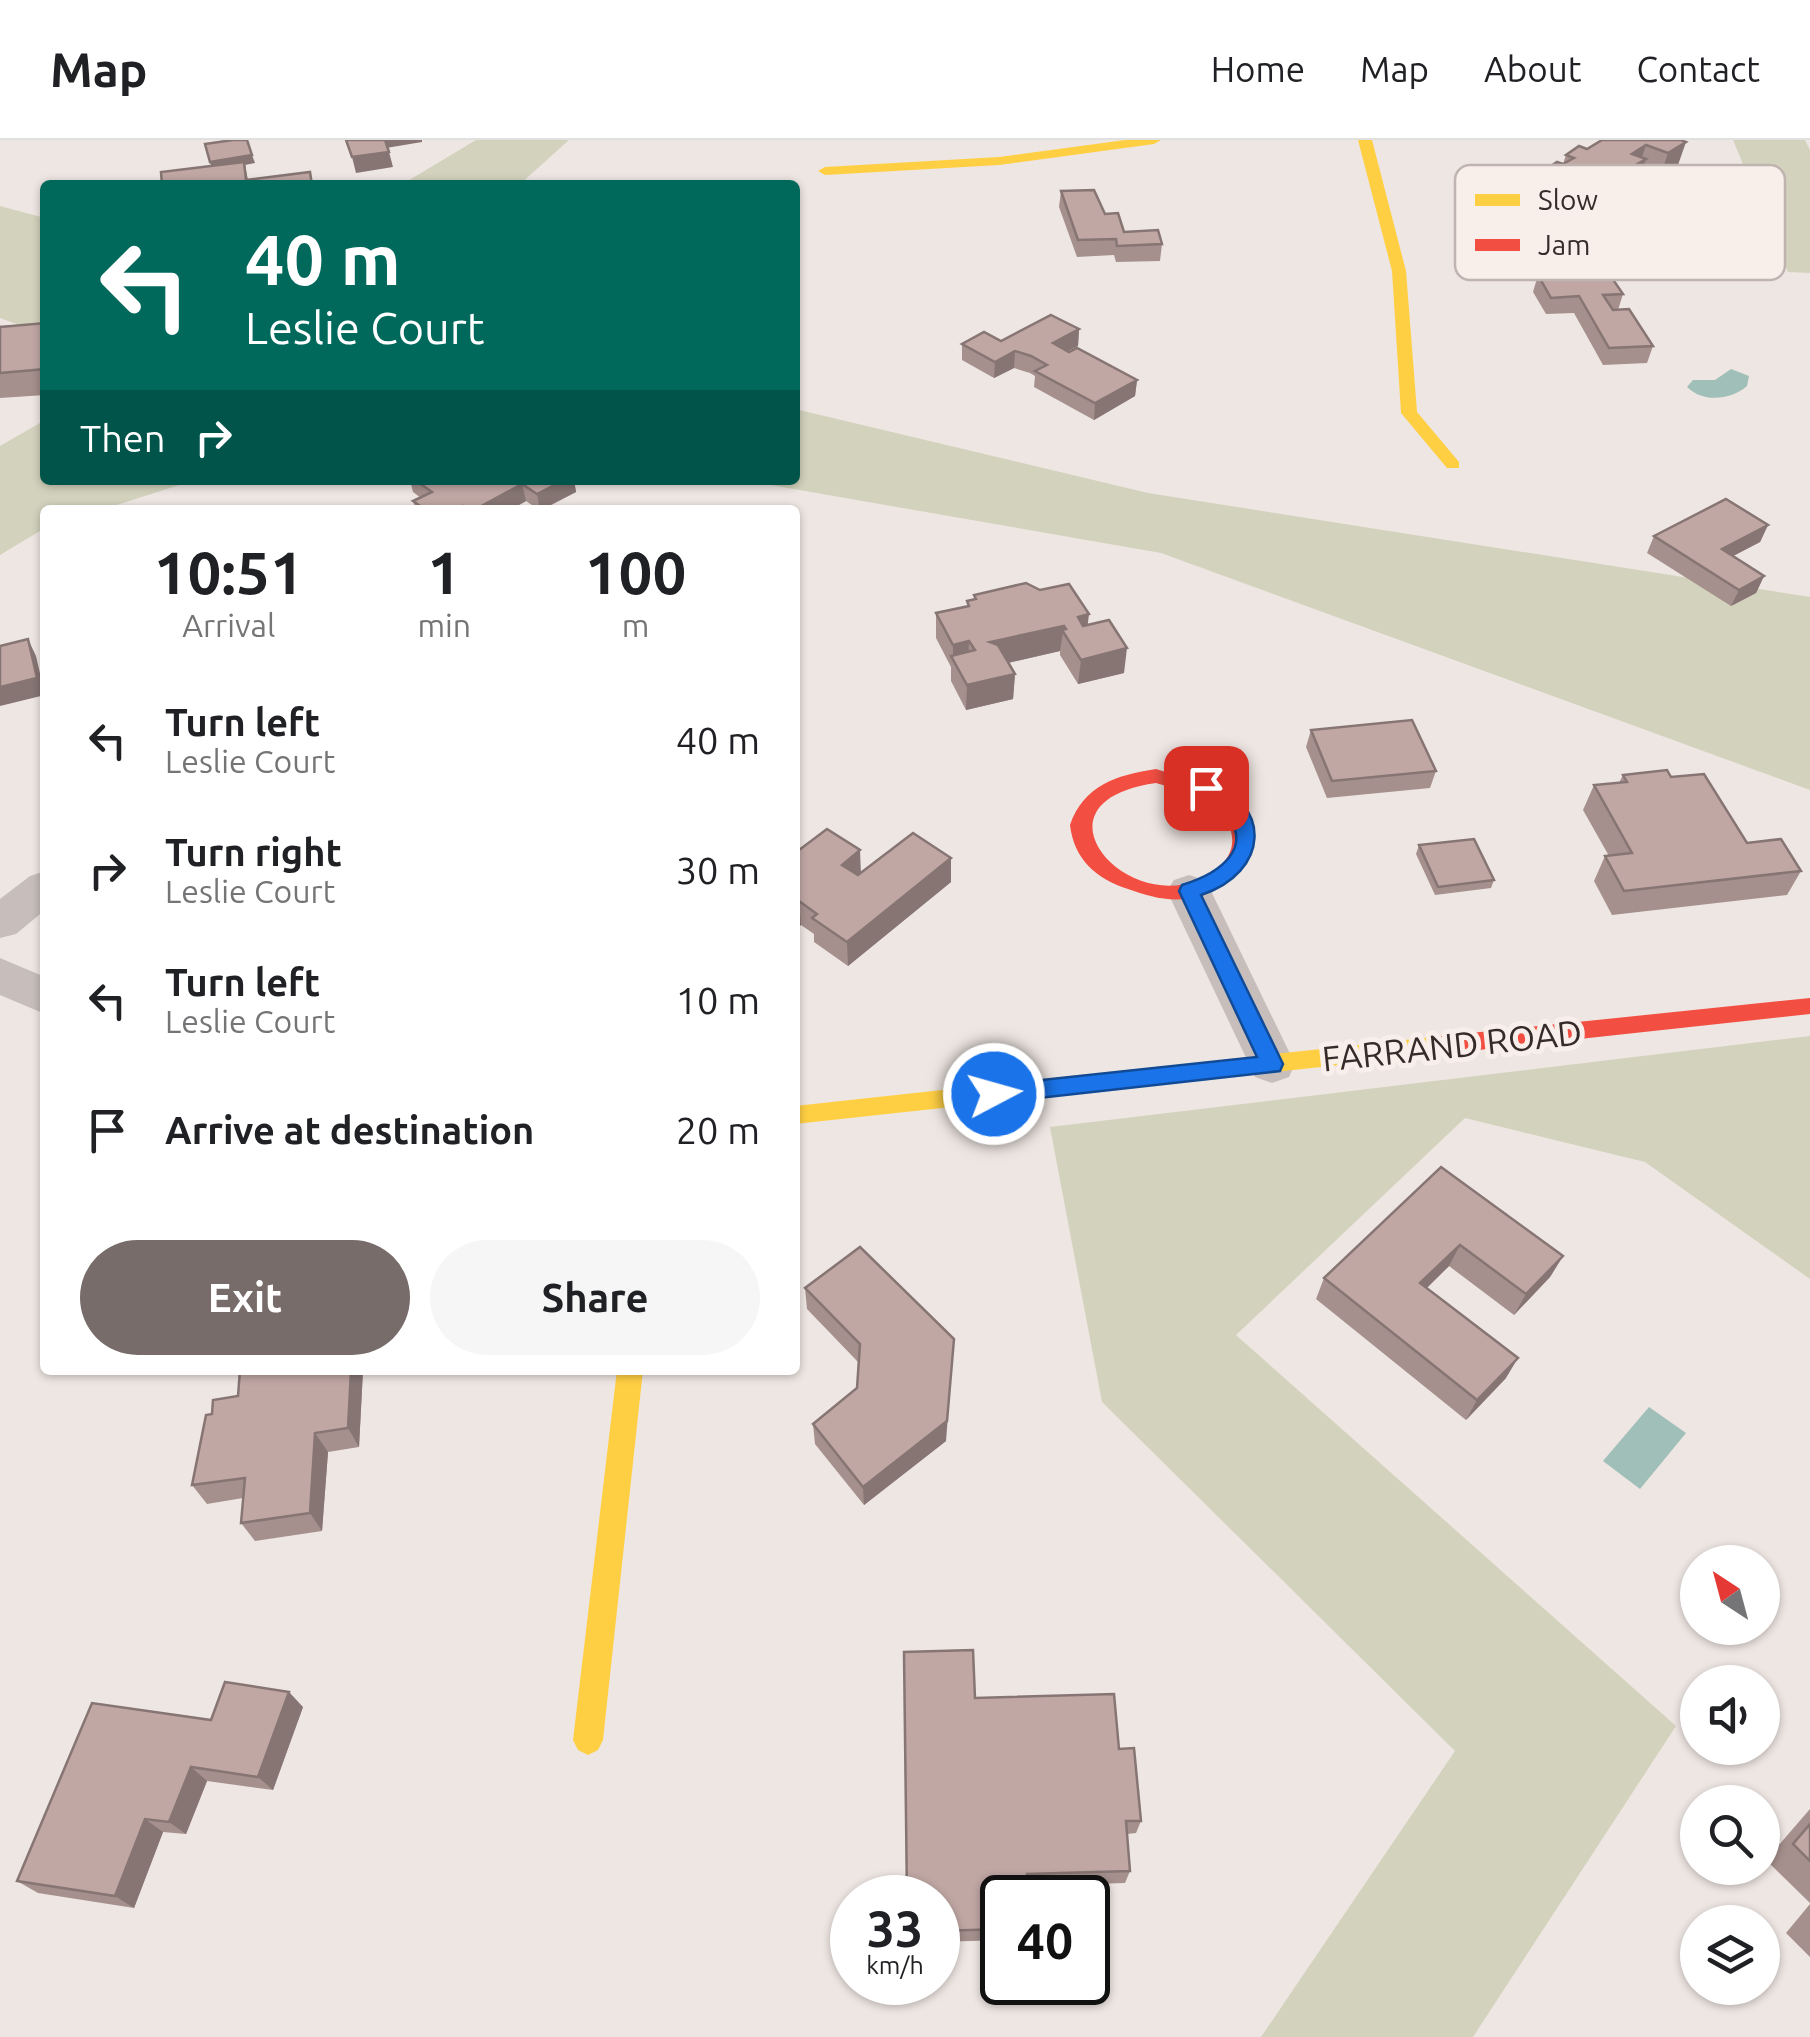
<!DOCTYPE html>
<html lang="en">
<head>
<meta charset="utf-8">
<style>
	body { margin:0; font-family:Ubuntu,sans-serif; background:#f6f6f6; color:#202124; height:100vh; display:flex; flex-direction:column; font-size:38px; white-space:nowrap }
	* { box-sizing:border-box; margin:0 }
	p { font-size:32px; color:#757577 }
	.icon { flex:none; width:55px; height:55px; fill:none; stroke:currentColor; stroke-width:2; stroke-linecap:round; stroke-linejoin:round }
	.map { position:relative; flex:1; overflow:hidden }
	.details { position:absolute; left:40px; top:365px; width:760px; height:870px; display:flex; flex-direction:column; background:#fff; border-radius:10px; box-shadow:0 2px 8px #0004 }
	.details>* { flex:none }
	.hud { position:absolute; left:40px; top:40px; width:760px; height:305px; border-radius:10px; box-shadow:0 2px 8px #0004; background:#00695c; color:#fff; overflow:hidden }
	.needle { width:65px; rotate:324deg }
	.fabs { position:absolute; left:1680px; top:1405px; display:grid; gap:20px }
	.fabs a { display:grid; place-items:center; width:100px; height:100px; border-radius:50%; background:#fff; box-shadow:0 2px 8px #0004; font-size:50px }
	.speed { position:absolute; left:830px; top:1735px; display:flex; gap:20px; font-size:50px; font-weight:700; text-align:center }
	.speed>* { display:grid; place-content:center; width:130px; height:130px; border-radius:50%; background:#fff; box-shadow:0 2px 8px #0004; line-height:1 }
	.speed small { font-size:25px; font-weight:400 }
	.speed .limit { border:5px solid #111; border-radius:15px; background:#fff; color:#111 }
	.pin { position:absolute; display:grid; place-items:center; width:85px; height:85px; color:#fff; margin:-42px; border-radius:20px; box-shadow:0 5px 15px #0006 }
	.me { position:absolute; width:110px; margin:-55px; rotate:84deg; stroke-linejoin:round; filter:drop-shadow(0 0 8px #0008) }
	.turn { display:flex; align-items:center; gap:35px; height:210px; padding:0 40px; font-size:45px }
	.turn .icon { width:130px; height:130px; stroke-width:2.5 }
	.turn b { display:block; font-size:70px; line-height:85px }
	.then { display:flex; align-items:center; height:95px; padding:0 40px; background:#0003; gap:20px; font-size:38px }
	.eta { display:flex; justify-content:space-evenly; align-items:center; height:170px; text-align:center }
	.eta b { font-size:60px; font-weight:700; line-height:70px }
	.button { display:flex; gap:20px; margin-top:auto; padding:20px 40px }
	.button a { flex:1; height:115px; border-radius:60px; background:#776c6a; color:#fff; font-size:40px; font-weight:700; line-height:115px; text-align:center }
	.button a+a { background:#f6f6f6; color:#202124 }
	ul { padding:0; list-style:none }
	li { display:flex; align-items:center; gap:30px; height:130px; padding:0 40px }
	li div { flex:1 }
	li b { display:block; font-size:38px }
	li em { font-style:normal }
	header { display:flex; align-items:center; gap:60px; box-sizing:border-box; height:140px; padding:0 50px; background:#fff; border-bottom:2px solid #e0e0e0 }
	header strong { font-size:48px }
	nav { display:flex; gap:55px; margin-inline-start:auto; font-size:35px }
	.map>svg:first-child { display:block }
</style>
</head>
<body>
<header>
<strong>Map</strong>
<nav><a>Home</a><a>Map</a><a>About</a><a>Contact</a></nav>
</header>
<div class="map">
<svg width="1810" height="1897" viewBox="0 0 1810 1897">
	<rect width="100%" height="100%" fill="#eee6e2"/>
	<!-- green -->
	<g fill="#d3d2bd">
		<polygon points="476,0 569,0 519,45 401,45"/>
		<polygon points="1733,0 1805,0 1810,10 1810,133 1788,132"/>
		<polygon points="0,66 45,78 45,194 0,178"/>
		<polygon points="795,269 1148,353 1810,457 1810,650 1161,413 742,340 795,340"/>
		<polygon points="45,280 45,340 195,340 101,370 45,370 45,388 0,415 0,306"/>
		<polygon points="1810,896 1810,1139 1645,1022 1465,978 1236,1195 1676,1586 1473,1897 1261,1897 1455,1611 1102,1262 1050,987"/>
	</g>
	<!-- water -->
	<g fill="#a0bfb8">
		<path d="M1731 229 1749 236 1747 246C1731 260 1703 263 1687 247L1693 240H1715Z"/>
		<polygon points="1649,1267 1686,1293 1640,1349 1603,1321"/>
	</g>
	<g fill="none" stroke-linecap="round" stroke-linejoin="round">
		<!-- street -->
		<g fill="#c7bebb" fill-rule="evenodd">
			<polygon points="45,731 45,770 16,794 0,798 0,759 30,736"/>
			<polygon points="1189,735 1204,740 1211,751 1295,924 1289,937 1272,943 1255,937 1249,924 1167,751 1174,740"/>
			<polygon points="0,818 45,837 45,874 0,855"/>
		</g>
		<!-- slow -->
		<g fill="#ffcf43" fill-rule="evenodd">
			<polygon points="1125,0 1161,0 1154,4 999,25 825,35 818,31 825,27 999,17"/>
			<polygon points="1358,0 1372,0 1406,131 1417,272 1459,322 1459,328 1447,328 1401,273 1392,131"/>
			<polygon points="1442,896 1450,899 1453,905 1450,911 1442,914 795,984 795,966"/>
			<polygon points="617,1230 643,1230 603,1600 598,1610 588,1615 578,1610 573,1600"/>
		</g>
		<!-- jam -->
		<g fill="#f24e42" fill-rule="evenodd">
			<path d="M1156 629C1185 638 1218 645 1239 667 1275 704 1234 748 1196 757 1172 763 1150 757 1128 749 1096 739 1074 719 1070 685 1084 645 1117 635 1156 629ZM1156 643C1169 647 1186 650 1199 657 1242 680 1245 720 1198 740 1122 772 1027 661 1156 643Z"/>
			<polygon points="1810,858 1810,874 1442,914 1434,911 1431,905 1434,899 1442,896"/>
		</g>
	</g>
	<!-- wall -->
	<g fill="#a5908d">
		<polygon points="1681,0 1678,25 1660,37 1642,30 1638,43 1564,85 1523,69 1530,46 1543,37 1545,30 1563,24 1566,15 1587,9"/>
		<polygon points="1061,51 1105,74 1124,92 1162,104 1160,121 1116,122 1114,115 1077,117 1059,67"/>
		<polygon points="1538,135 1593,139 1623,154 1618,170 1653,206 1647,223 1603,225 1574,173 1546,174 1533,152"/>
		<polygon points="45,183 45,255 0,258 0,185 1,186"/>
		<polygon points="1079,189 1078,206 1068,211 1137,240 1135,256 1094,280 1034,247 1035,236 1030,233 1014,228 994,238 962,220 962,204 1001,201"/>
		<polygon points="410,340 574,340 576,352 542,370 539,370 526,361 510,370 416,370 413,361 421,358 413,352"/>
		<polygon points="1768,385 1760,402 1733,416 1764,436 1756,453 1731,466 1647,413 1654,396"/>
		<polygon points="974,455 1088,485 1124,533 1078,544 1060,515 1060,511 1008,523 1015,534 1013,559 966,570 951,541 951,527 936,498 936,473 967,466 967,461 974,460"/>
		<polygon points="1311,590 1436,631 1430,648 1327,658 1306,607"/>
		<polygon points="1623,635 1671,637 1747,703 1801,731 1787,755 1612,775 1594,741 1605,716 1609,716 1583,670 1594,645 1619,643"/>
		<polygon points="1419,705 1494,740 1491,748 1435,755 1416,714"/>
		<polygon points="795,713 861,733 951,718 951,742 848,826 814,802 814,794 801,785 795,789"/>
		<polygon points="1441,1027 1563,1116 1550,1137 1514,1175 1449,1126 1427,1148 1506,1238 1466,1280 1316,1159 1324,1138"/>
		<polygon points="860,1107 946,1301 864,1365 815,1304 813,1284 857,1248 858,1222 807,1169 805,1148"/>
		<polygon points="240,1230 363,1230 359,1307 328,1312 322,1391 255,1401 241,1383 243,1358 207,1364 192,1345 212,1274 238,1256"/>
		<polygon points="975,1558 1119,1609 1141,1681 1136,1693 1127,1694 1130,1731 1125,1743 1028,1746 1002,1758 1002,1800 938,1802 938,1758"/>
		<polygon points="303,1567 273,1650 207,1641 186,1694 163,1692 134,1768 38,1753 17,1741 211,1580"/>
		<polygon points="1810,1669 1810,1763 1766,1720"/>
		<polygon points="1810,1764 1810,1817 1786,1793"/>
	</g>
	<!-- shaded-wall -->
	<g fill="#867573">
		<polygon points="384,0 422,0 422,2 386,8"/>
		<polygon points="1686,2 1678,25 1660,37 1668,13"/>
		<polygon points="1646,5 1640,23 1646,19 1638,43 1564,85 1571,61"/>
		<polygon points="389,12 393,27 356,33 352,17"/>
		<polygon points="252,15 255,23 245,25 249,45 212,30 210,22"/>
		<polygon points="1079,189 1078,206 1051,220 1053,203"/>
		<polygon points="1015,211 1014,228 994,238 995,222"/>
		<polygon points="1137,240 1135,256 1094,280 1095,263"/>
		<polygon points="564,340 574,340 576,352 540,370 537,354"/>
		<polygon points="522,344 526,361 510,370 474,370"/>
		<polygon points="1768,385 1760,402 1714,426 1722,409"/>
		<polygon points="1764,436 1756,453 1731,466 1739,450"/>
		<polygon points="1089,474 1086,499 1078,477"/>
		<polygon points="1064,486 1060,511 989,527 990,502"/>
		<polygon points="28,499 36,516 45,555 0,566 0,547"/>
		<polygon points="969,501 968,526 953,519 953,505"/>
		<polygon points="1127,508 1124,533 1078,544 1081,520"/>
		<polygon points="1015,534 1013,559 966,570 967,545"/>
		<polygon points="860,710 861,735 843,749 842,725"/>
		<polygon points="951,718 951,742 848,826 847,802"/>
		<polygon points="799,761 801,785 795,789 795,764"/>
		<polygon points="1460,1105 1449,1126 1410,1164 1420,1143"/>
		<polygon points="1563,1116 1550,1137 1514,1175 1526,1154"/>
		<polygon points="954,1199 946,1301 864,1365 863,1347"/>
		<polygon points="1518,1218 1506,1238 1466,1280 1477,1260"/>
		<polygon points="351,1230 363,1230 359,1307 348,1288"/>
		<polygon points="315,1293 328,1312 322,1391 310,1373"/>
		<polygon points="289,1552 303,1567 273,1650 258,1637"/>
		<polygon points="191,1627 207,1641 186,1694 169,1682"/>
		<polygon points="145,1679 163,1692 134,1768 115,1756"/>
	</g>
	<!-- building -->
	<g fill="#c0a7a4" stroke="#867573" stroke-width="2.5">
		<polygon points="233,0 247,0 252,15 210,22 205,4"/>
		<polygon points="346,0 385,0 389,12 352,17"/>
		<polygon points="1602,0 1681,0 1686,2 1668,13 1646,5 1632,14 1646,19 1571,61 1530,46 1551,32 1545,30 1557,22 1563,24 1574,18 1566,15 1579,6 1587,9"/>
		<polygon points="244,22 246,40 310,32 312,45 211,45 210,42 181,45 162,45 161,32"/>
		<polygon points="1094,50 1105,74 1118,73 1124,92 1158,90 1162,104 1117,106 1116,99 1078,100 1061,51"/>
		<polygon points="1589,133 1593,139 1612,138 1623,154 1603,155 1613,170 1629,169 1653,206 1609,208 1579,156 1551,158 1538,135"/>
		<polygon points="1051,175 1079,189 1053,203 1069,212 1077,208 1137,240 1095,263 1035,231 1047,225 1031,216 1015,211 995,222 962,204 984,192 1001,201"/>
		<polygon points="45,183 45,229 0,233 0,187"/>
		<polygon points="415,340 564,340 537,354 522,344 474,370 469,370 463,366 455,370 426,370 413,361 432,352"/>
		<polygon points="1726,359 1768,385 1722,409 1764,436 1739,450 1654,396"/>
		<polygon points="1026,443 1040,450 1069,444 1089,474 1078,477 1083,486 1109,480 1127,508 1081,520 1062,490 1066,489 1064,486 990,502 998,505 1015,534 967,545 951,516 975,510 969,501 953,505 936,473 969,466 967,461 976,459 974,455"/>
		<polygon points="28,499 37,538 0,547 0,506"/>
		<polygon points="1412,580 1436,631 1332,641 1311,590"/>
		<polygon points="1667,630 1671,637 1704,634 1747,703 1781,699 1801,731 1624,751 1605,716 1632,713 1594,645 1627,642 1623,635"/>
		<polygon points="827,689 860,710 842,725 858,735 913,693 951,718 847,802 812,778 817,774 799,761 795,764 795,713"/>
		<polygon points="1474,699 1494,740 1438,747 1419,705"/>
		<polygon points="1441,1027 1563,1116 1526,1154 1460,1105 1420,1143 1518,1218 1477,1260 1324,1138"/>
		<polygon points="860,1107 954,1199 947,1281 863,1347 813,1284 857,1248 860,1204 805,1148"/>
		<polygon points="240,1230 351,1230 348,1288 315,1293 310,1373 241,1383 245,1338 192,1345 206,1275 212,1274 213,1260 238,1256"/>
		<polygon points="973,1510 975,1558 1114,1554 1119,1609 1134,1608 1141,1681 1126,1681 1130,1731 1027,1734 1028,1758 1002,1758 1002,1789 938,1791 938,1758 907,1758 904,1512"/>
		<polygon points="225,1542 289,1552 258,1637 191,1627 169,1682 145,1679 115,1756 17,1741 92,1563 211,1580"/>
		<polygon points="1810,1684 1810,1721 1793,1704"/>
	</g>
	<!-- route -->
	<path fill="#1a73e8" stroke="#114b97" stroke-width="2.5" d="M1206 641C1273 663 1270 732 1201 755L1283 924 1280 931 994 963 986 960 982 954 994 945 1257 917 1179 751 1182 745C1218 734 1260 707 1220 668 1213 660 1203 656 1196 648Z"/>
	<g text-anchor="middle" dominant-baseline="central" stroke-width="10" stroke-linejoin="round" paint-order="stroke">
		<!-- street labels -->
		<g font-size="35" fill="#372b29" stroke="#f9efea">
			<text transform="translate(1452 905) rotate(-6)">FARRAND ROAD</text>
		</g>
	</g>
	<!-- legend -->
	<rect x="1455" y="25" width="330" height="115" rx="15" fill="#f9efea" stroke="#bfb4b0" stroke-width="2.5"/>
	<rect x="1475" y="54" width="45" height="12" fill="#ffcf43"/>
	<rect x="1475" y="99" width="45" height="12" fill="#f24e42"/>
	<g font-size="28" fill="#372b29">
		<text x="1538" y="70">Slow</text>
		<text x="1538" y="115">Jam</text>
	</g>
</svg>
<div class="fabs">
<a><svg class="needle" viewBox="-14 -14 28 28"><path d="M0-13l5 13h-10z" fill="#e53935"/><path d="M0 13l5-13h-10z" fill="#757577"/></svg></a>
<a><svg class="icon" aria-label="sound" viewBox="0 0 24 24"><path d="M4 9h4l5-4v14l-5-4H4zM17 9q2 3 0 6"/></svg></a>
<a><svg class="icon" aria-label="search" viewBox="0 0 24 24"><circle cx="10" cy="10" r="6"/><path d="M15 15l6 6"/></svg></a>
<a><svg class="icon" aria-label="layers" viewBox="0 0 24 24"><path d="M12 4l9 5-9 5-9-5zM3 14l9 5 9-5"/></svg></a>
</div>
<div class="speed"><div>33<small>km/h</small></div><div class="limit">40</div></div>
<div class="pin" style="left:1206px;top:648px;background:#d93025"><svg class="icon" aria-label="arrive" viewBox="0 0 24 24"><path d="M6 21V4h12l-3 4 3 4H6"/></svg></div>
<svg class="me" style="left:994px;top:954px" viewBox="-20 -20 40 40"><circle r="17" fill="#1a73e8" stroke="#fff" stroke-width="3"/><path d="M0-11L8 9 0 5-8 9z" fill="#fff"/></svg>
<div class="hud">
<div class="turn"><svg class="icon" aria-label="left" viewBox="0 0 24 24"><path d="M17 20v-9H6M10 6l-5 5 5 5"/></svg><div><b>40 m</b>Leslie Court</div></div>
<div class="then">Then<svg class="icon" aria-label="right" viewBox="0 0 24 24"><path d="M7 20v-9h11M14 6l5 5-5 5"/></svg></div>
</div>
<section class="details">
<div class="eta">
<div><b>10:51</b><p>Arrival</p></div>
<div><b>1</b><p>min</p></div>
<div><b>100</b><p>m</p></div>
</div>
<ul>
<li><svg class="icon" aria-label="left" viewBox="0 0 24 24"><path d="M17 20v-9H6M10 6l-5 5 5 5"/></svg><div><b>Turn left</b><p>Leslie Court</p></div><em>40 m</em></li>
<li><svg class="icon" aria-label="right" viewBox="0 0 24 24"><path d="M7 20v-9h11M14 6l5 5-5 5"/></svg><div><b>Turn right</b><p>Leslie Court</p></div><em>30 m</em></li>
<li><svg class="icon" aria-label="left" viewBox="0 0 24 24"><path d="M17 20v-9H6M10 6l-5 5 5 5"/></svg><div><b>Turn left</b><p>Leslie Court</p></div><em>10 m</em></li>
<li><svg class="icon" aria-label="arrive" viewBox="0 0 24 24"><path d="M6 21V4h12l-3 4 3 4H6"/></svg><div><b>Arrive at destination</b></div><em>20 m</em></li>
</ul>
<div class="button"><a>Exit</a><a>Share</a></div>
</section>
</div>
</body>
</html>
